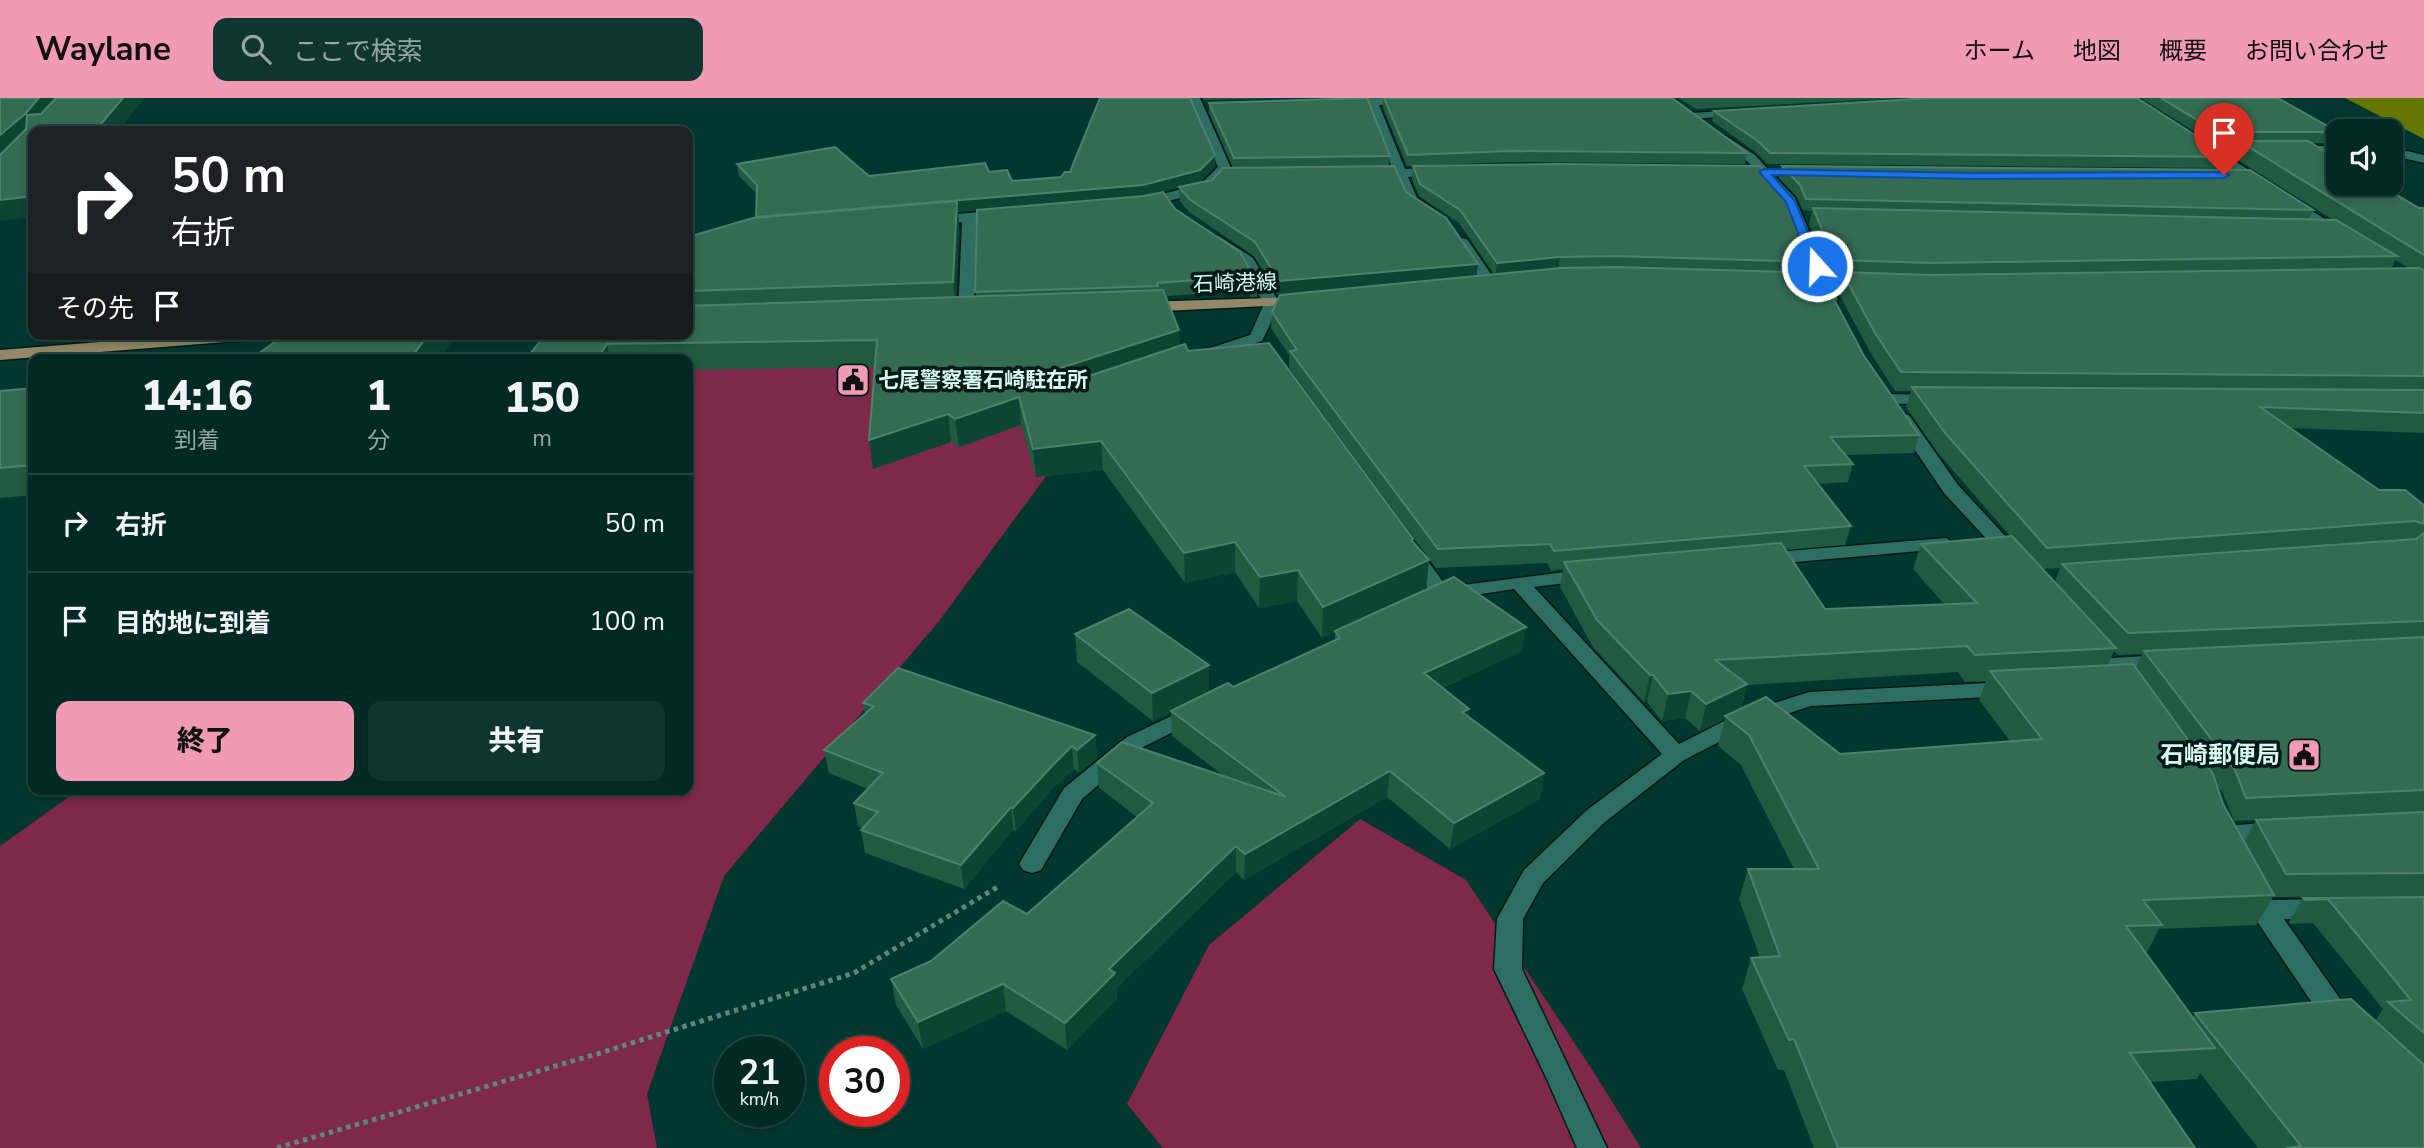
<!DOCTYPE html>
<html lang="ja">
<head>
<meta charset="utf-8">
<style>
	body { margin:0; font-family:"Nunito Sans","Noto Sans JP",sans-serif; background:#103530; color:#f1f3f6; height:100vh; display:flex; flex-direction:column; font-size:26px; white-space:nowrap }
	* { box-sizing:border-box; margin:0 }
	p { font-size:23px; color:#96a6a6 }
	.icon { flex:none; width:38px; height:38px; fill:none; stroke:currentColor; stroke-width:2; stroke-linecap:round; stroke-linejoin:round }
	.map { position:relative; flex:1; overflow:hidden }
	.sheet { position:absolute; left:28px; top:256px; width:665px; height:441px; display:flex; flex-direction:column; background:#022923; border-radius:14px; box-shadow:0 4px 10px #0003,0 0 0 2px #234541 }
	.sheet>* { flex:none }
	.top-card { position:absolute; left:28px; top:28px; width:665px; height:214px; border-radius:14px; box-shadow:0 4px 10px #0003,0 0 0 2px #234541; background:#202124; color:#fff; overflow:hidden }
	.tools { position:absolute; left:2326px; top:21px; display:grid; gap:14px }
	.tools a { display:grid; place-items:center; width:77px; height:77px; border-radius:14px; background:#022923; box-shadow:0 4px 10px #0003,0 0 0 2px #234541; font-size:35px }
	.speed { position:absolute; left:714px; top:938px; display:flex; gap:14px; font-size:35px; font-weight:700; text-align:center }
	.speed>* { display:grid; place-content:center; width:91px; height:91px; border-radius:50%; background:#022923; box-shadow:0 4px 10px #0003,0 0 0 2px #234541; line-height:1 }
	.speed small { font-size:18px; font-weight:400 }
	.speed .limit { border:10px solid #d22; background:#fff; color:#111 }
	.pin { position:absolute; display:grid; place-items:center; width:60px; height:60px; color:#fff; margin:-72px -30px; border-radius:50% 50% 50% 0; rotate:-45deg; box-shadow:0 0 7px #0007 }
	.pin .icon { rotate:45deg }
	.me { position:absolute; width:77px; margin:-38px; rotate:340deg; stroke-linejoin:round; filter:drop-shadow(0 0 5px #0008) }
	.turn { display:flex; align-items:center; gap:24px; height:147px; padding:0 28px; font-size:32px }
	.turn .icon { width:91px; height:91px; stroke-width:2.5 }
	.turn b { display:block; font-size:49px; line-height:60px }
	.then { display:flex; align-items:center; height:66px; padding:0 28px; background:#0003; gap:14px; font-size:26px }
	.eta { display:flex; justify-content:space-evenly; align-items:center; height:119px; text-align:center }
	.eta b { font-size:42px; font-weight:800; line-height:49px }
	.button { display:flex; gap:14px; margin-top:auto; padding:14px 28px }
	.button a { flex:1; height:80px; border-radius:14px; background:#f09ab5; color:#111; font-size:28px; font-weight:800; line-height:80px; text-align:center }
	.button a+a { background:#103530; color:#f1f3f6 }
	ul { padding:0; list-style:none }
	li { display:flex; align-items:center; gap:21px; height:98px; padding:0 28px; border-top:2px solid #234541 }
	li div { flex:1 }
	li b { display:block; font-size:26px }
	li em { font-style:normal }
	header { display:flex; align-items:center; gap:42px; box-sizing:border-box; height:98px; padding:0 35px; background:#f09ab5; color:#111 }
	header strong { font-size:33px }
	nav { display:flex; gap:38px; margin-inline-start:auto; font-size:24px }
	.search { width:490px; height:63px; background:#103530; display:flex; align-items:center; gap:18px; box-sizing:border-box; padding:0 24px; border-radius:14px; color:#96a6a6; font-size:26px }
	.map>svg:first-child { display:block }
</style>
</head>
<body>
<header>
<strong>Waylane</strong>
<div class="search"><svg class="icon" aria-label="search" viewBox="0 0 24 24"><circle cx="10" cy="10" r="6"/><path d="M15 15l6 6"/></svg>ここで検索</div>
<nav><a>ホーム</a><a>地図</a><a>概要</a><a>お問い合わせ</a></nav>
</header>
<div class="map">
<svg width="2424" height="1050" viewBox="0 0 2424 1050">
	<rect width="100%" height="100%" fill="#02372f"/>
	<!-- green -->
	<g fill="#7e284a">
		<polygon points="1020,230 1047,377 939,523 724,778 647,996 657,1050 0,1050 0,748 80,691 688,691 688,266"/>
		<polygon points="1360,721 1466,782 1591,970 1641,1050 1163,1050 1127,1006 1209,847"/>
	</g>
	<!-- water -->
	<polygon fill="#647702" points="2345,0 2424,0 2424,41"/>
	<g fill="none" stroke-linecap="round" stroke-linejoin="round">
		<defs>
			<g id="minor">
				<polygon points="1188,0 1200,0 1231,70 1211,92 1141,110 1136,109 1136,103 1201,86 1218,69"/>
				<path d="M1370 0H1412L1416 3 1410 6 1379 7 1405 71 1441 70 1447 74 1441 78 1408 79 1417 100 1434 111V117C1411 120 1402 96 1396 79L1368 80 1362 76 1368 72H1393L1368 7H1340L1334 4 1340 1Z"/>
				<polygon points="1739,12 1743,13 1743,17 1692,21 1686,18 1692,15"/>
				<polygon points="1726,38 1755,57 1795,100 1838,201 1836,204 1831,205 1824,201 1784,104 1747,63 1722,45 1720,42"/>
				<polygon points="2203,44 2207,45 2348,136 2346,139 2336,139 2199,51 2199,45"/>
				<polygon points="2293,48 2338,48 2338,56 2289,55 2289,49"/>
				<polygon points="2390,49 2424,57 2424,65 2390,57"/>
				<polygon points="1005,112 1010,113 1010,119 976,122 974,216 966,221 961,219 958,216 962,124 932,126 925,122 932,118"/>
				<polygon points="1219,138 1253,160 1280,206 1262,243 1204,262 1196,257 1198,254 1250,237 1264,206 1242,166 1212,142"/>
				<polygon points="1462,140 1467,141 1497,185 1495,188 1490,189 1485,188 1455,144"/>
				<polygon points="1889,296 1936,297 1944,302 1936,307 1883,305 1881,301"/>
				<polygon points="1903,316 1909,317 1958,387 2021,455 2024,459 2021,463 2007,463 1944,395 1894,321"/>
				<polygon points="1946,440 1956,446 1953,450 1762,467 1755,465 1752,461 1755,457 1762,455"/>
				<polygon points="1411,448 1418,450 1447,489 1590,471 1597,473 1600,477 1597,481 1534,489 1679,646 1734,618 1809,594 2010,584 2018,586 2021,591 2018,596 2010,598 1811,608 1750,628 1684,662 1605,724 1543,785 1523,821 1522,871 1607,1050 1577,1050 1546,979 1494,871 1497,821 1524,772 1587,712 1662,656 1514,491 1442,502 1435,500 1401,454"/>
				<polygon points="2165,557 2173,559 2176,564 2173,569 2112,574 2104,572 2101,567 2104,562 2112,560"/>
				<polygon points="1195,607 1203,609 1206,614 1203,619 1143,649 1082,701 1041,772 1032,775 1023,772 1019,766 1064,690 1127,639"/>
				<polygon points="2276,724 2285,727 2288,733 2285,739 2222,744 2213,741 2210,735 2213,729"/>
				<path d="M2252 781 2261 783 2271 802 2324 801 2333 804 2337 811 2333 818 2324 821H2284L2343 905 2359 924 2355 932C2340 937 2334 931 2323 921L2254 819 2239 790 2243 783Z"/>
			</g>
			<g id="major">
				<polygon points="1799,181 1868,183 1875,187 1868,191 1794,188 1792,185"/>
				<polygon points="1302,199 1309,203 1307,206 1142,214 1134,209 1142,204"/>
				<polygon points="200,236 270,236 262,241 0,262 0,252"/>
			</g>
		</defs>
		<!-- minor casing -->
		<use href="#minor" stroke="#001c17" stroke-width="3"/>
		<!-- major casing -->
		<use href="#major" stroke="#001c17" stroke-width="3"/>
		<!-- path -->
		<polyline stroke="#5b877f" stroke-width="5" stroke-dasharray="4.5 4.5" stroke-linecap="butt" points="277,1050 600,955 854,875 999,788"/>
		<!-- minor -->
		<use href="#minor" fill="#2e6d62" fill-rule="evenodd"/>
		<!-- major -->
		<use href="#major" fill="#928867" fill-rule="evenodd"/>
	</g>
	<!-- wall -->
	<g fill="#205a40" fill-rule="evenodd">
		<polygon points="1203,0 1282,0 1204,2"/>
		<polygon points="1383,0 1747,55 1745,66 1510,64 1407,68 1383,10"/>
		<polygon points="1679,0 1902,0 1696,11"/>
		<path d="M2141 0H2278L2338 34 2333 45H2311L2419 110H2424V335L2290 330 2379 392 2424 407V798L2273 799 2256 827 2159 831 2146 856 2193 920 2195 915 2375 923 2383 911 2313 825 2291 826 2289 824 2303 800 2424 799V1050H2258L2200 975 2197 981 2150 984 2195 1050H1814L1784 972H1778L1742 891 1751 860H1760L1739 801 1748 771H1794L1741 667 1718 648 1725 621 1700 633 1685 620 1662 623 1647 604H1644L1593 549 1560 489 1563 471 1551 473 1547 465 1436 470 1289 270V257L1271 230 1272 214 1280 198H1278L1254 158 1189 114 1180 103 1179 89 1212 82 1233 70 1209 15V5L1390 58 1389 68 1406 94 1476 178 1494 176 1459 125 1419 98 1412 81 1413 68 1813 164 1811 175 1864 258 1919 337 1914 355 1845 357 1853 366 1848 384 1818 386 1851 428 1845 447 1785 452 1825 511 1945 507 1913 471 1921 446 2010 438 1938 355 1906 309 1911 293H1895L1870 254 1837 192 1841 179 1831 178 1809 126 1812 113 1803 112 1797 99 1779 80 1782 68 2313 112 2309 121H2332L2233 59 2238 45H2213ZM2395 162 2409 170 2391 171ZM2060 470 2055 484 2043 471ZM2114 553 2118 557 2142 556 2136 570 2108 567ZM1958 574 1965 584 1986 583 1979 602 2010 643 1840 656 1741 611 1747 587ZM2216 686 2223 695 2234 723 2256 722 2244 744 2223 706Z"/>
		<polygon points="1714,13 2229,59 2225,70 1767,66 1757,55 1712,23"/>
		<path d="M737 66 869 78 989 74 1012 83 1215 68 1200 84 1149 97 1175 111 1257 184V199H1251L1246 193 1166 198 1179 247 1188 253 1413 441V444L1426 492 1522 553 1442 590 1469 611 1468 619 1544 675 1540 701 1450 751 1387 699 1244 782 1236 774 1116 891 1117 901 1067 952 1006 913 923 951 896 907 891 881 931 863 1027 816 1137 719 1099 690 1097 665 1225 679 1172 638 1171 614 1153 623 1077 564 1075 536 1209 567V595L1233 589 1335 542V534L1322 540 1297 503 1259 510 1235 474 1185 485 1103 372 1036 379 1021 327 959 349 951 344 873 371 869 342 875 269 688 272V261H526L546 236H688V139L756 120 757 96 739 78ZM977 112 976 198 956 199 959 127 958 114Z"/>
		<polygon points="33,290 33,397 0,400 0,293"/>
		<polygon points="863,605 1095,637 1097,660 1079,675 1074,671 1053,690 1016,733 1013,732 964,791 865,755 861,732 863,730 858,728 854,705 868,691 829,675 824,652 865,616"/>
	</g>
	<!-- shaded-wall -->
	<g fill="#0c4531">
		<polygon points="39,0 62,0 0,64 0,37"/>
		<polygon points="123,0 145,0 118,33 95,33"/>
		<polygon points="1215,57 1215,68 1200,84 1144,98 958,114 959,127 956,209 953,184 758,131 756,119 1143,87"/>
		<polygon points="33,98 33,119 0,123 0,102"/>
		<polygon points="1560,159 1558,172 1495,178 1497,165"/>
		<polygon points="1478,166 1476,180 1278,198 1279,183"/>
		<polygon points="1179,232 1180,258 1047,303 1043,284 1045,275"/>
		<polygon points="429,236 458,236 439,261 410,261"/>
		<polygon points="607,246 610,261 602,261 601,255"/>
		<polygon points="1019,299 1021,327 959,349 955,321"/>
		<polygon points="948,316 951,344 873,371 869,342"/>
		<polygon points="1101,343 1103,372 1036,379 1033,351"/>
		<polygon points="1235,444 1235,474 1185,485 1184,455"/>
		<polygon points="1429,462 1426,493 1322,540 1323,509"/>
		<polygon points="1298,472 1297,503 1259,510 1260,479"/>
		<polygon points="1526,529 1522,553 1421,599 1424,575"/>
		<polygon points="1209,567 1209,596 1153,623 1152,595"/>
		<polygon points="1650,577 1653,577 1647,604 1644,604"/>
		<polygon points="1747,586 1740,613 1725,618 1725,621 1700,633 1706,606"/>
		<polygon points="1691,593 1685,620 1662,623 1668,596"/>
		<polygon points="1469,611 1466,637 1462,614"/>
		<polygon points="1095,637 1097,660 1079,675 1077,652"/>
		<polygon points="1072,648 1074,671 1053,690 1016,733 1013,710 1052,668"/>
		<polygon points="1390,673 1387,699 1244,782 1245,756"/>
		<polygon points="1544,675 1540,701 1450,751 1454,725"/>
		<polygon points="1011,709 1013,732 964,791 961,767"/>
		<polygon points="1236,748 1236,774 1116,891 1117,901 1067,952 1065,925 1109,871"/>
		<polygon points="1003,886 1006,913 923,951 918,924"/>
	</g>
	<!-- building -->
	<g fill="#346b53" stroke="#4d816c" stroke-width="2">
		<polygon points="0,0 39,0 25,16 0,37"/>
		<polygon points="56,0 123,0 95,33 33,33 33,98 0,102 0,57 26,31 27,17 41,16"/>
		<polygon points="1100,0 1190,0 1215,57 1200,72 1143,87 756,119 757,87 737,66 835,49 869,78 985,65 989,74 1007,72 1012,83 1061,79 1065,74 1070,74"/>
		<polygon points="1367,0 1390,58 1234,60 1209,5"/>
		<polygon points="1384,0 1672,0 1747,55 1511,53 1408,57"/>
		<polygon points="1931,0 2137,0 2229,59 1770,55 1759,44 1714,13"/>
		<polygon points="2161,0 2278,0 2338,34 2217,34"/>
		<polygon points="2239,43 2308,43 2338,61 2338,86 2378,86 2419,110 2424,110 2424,157"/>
		<polygon points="1554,66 1760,68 1784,93 1813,164 1615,158 1560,159 1497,165 1460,112 1420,86 1413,68"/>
		<polygon points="1394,68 1406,94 1446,120 1478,166 1279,183 1255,144 1189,101 1179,89 1212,82 1223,70"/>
		<polygon points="1782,68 2250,72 2313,112 1806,101 1800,87"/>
		<polygon points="1163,94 1175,111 1240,154 1257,184 1251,185 1247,178 1157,185 1158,188 975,194 977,112 1144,98"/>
		<polygon points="957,103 953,184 688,193 688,139 753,120"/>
		<polygon points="1813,110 2336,122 2397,158 1930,165 1835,162"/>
		<polygon points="1616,169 1820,175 1864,258 1919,337 1830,339 1853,366 1804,368 1851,428 1554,453 1550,446 1438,451 1290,253 1297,252 1272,214 1280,197 1560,170"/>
		<polygon points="2419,170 2424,172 2424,278 1901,274 1875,235 1842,174 1930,177"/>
		<polygon points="1163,192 1179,232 1045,275 1043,284 1051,289 1059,288 1185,246 1188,253 1269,245 1413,441 1411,442 1429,462 1323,509 1298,472 1260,479 1235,444 1184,455 1101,343 1033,351 1019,299 955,321 948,316 869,342 877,242 607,246 601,255 586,255 582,260 526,261 546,236 688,236 688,208"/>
		<polygon points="286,236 429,236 410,261 251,261"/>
		<polygon points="1912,289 2424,292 2424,315 2260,309 2379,392 2405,392 2424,407 2424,426 2415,423 2047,450 1945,335"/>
		<polygon points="33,290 33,367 0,370 0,293"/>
		<polygon points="2424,435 2424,523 2128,535 2062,466 2416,441"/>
		<polygon points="2012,438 2116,550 1975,557 1967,548 1715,562 1747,586 1706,606 1691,593 1668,596 1653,577 1650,577 1597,522 1564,464 1781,445 1825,511 1977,505 1921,446"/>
		<polygon points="1454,479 1526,529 1424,575 1469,611 1462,614 1544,675 1454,725 1390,673 1245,756 1236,748 1109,871 1115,875 1065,925 1003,886 918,924 891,881 931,863 1003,803 1027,816 1153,705 1097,665 1122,644 1286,699 1171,613 1228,585 1233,589 1340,540 1335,533"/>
		<polygon points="1129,511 1209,567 1152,595 1075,536"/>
		<polygon points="2424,539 2424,692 2246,700 2235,672 2144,553"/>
		<polygon points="2133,566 2213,676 2223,706 2274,797 2143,802 2162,827 2126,828 2215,950 2130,955 2195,1050 1838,1050 1794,941 1789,942 1751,860 1780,858 1748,771 1819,771 1749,637 1725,618 1766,599 1840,656 2042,641 1990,573"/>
		<polygon points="898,570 1095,637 1077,652 1072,648 1052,668 1013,710 1011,709 961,767 861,732 878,714 854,705 883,675 824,652 874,608 863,605"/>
		<polygon points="2424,714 2424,775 2286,776 2256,722"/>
		<polygon points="2424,799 2424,935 2388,904 2411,902 2328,801 2305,802 2303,800"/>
		<polygon points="2351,901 2424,967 2424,1050 2286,1050 2301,1048 2195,915"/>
	</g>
	<!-- route -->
	<polygon fill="#1a73e8" stroke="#114b97" stroke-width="2" points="1764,71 1972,75 2224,74 2229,77 2224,80 1972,81 1772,77 1795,103 1822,168 1817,171 1811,168 1786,104 1759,74"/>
	<!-- icons -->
	<defs>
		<symbol id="civic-square" viewBox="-11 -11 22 22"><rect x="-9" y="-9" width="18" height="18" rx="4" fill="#f09ab5" stroke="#021b17"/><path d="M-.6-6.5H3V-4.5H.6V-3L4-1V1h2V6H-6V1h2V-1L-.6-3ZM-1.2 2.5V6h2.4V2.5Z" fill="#111"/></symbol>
	</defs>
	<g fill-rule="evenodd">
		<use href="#civic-square" x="834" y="263" width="38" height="38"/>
		<use href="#civic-square" x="2285" y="638" width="38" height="38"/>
	</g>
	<g text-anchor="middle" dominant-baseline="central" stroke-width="7" stroke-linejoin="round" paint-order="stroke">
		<!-- far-street labels -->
		<g font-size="21" fill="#d8f7f0" stroke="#021b17">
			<text transform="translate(1235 185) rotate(-2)">石崎港線</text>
		</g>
		<!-- far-poi labels -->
		<g font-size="21" font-weight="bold" fill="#d8f7f0" stroke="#021b17" text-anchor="start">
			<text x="878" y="282">七尾警察署石崎駐在所</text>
		</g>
		<!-- poi labels -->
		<g font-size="24" font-weight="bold" fill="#d8f7f0" stroke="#021b17" text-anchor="end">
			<text x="2280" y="657">石崎郵便局</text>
		</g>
	</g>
</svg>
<div class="tools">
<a><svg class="icon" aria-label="sound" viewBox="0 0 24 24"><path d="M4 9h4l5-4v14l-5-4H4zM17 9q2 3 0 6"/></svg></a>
</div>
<div class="speed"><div>21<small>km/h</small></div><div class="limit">30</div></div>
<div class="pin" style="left:2224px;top:77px;background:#d93025"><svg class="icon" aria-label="arrive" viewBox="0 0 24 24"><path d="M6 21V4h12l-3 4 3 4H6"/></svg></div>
<svg class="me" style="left:1817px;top:168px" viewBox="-20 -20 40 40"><circle r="17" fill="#1a73e8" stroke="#fff" stroke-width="3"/><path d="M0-11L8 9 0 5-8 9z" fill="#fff"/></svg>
<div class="top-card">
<div class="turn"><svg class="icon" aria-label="right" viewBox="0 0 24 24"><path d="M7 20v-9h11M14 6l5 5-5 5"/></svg><div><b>50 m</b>右折</div></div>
<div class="then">その先<svg class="icon" aria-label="arrive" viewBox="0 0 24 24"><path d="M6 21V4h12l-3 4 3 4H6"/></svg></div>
</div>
<section class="sheet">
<div class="eta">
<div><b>14:16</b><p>到着</p></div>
<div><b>1</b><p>分</p></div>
<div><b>150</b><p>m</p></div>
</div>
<ul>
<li><svg class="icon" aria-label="right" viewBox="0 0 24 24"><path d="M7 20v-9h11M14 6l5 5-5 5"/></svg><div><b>右折</b></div><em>50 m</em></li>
<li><svg class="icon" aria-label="arrive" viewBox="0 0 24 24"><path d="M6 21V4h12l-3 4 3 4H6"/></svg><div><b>目的地に到着</b></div><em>100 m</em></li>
</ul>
<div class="button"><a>終了</a><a>共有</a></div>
</section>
</div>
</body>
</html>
